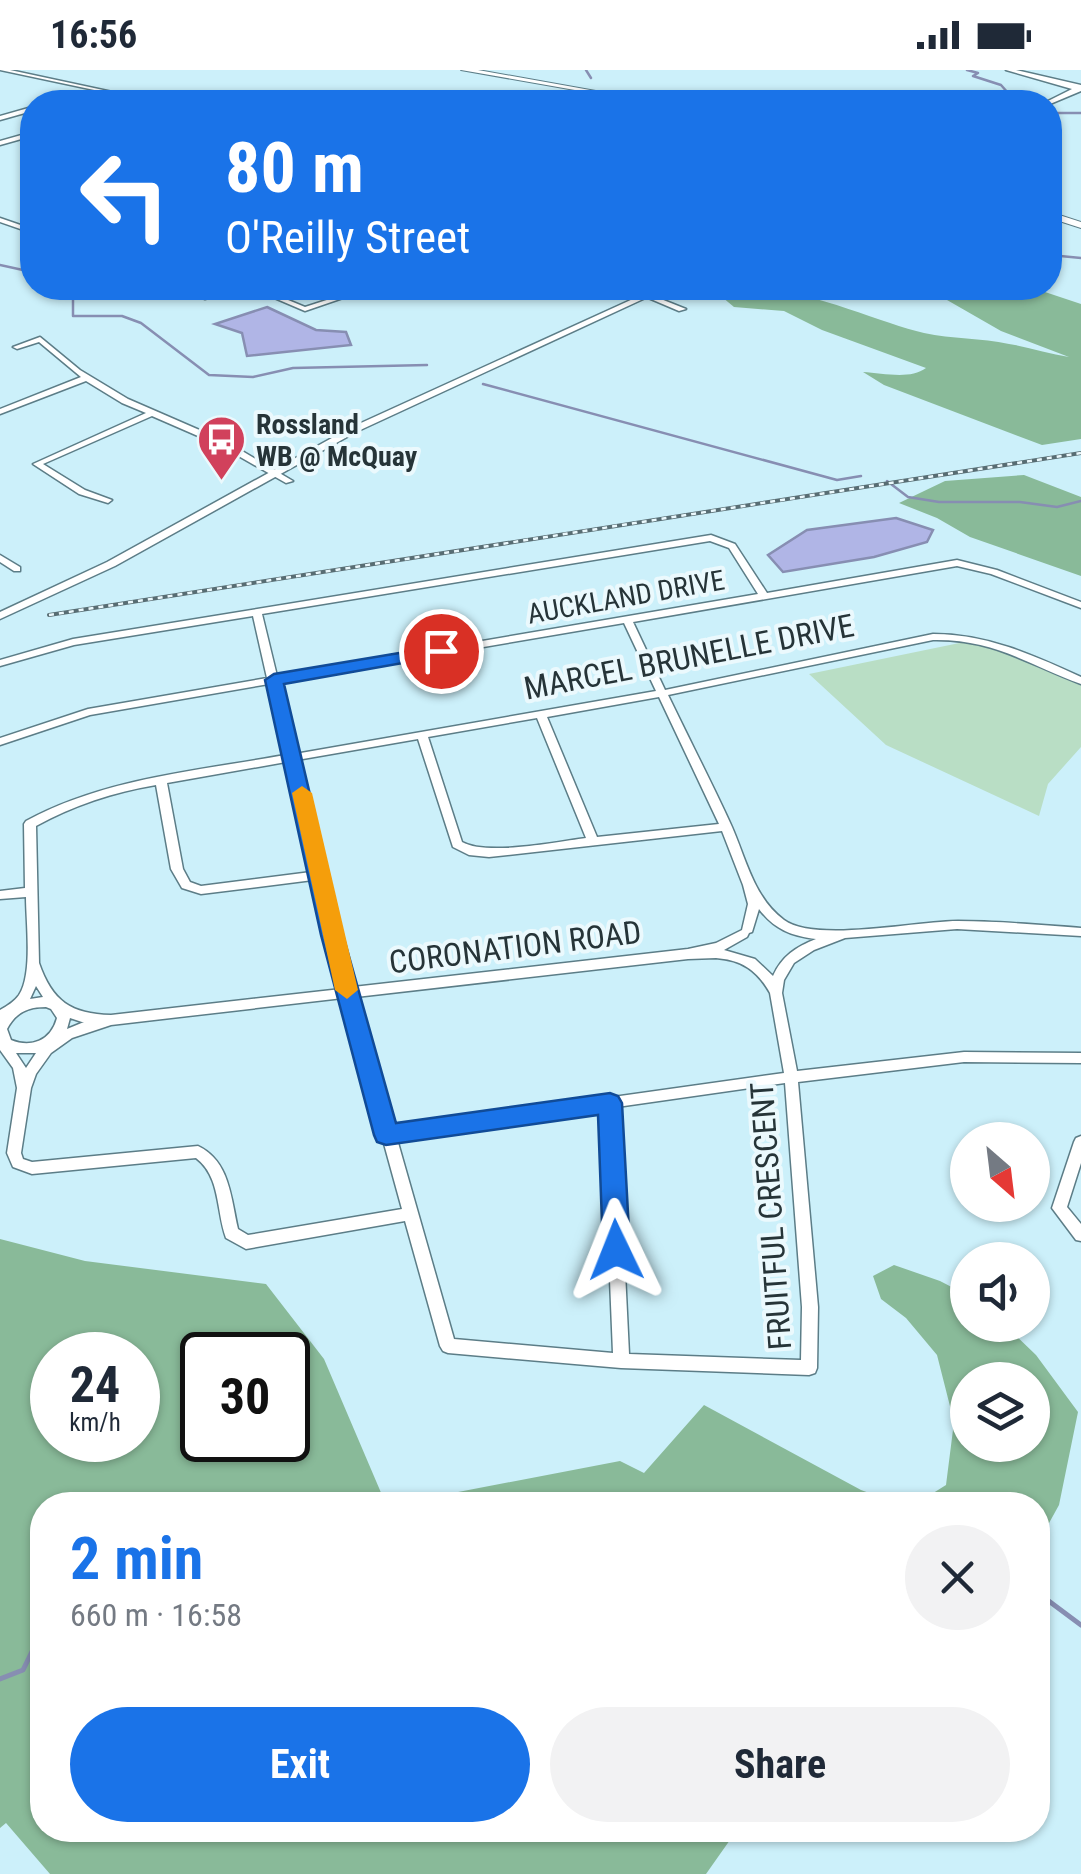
<!DOCTYPE html>
<html lang="en">
<head>
<meta charset="utf-8">
<style>
	body { margin:0; font-family:"Roboto Condensed",sans-serif; background:#f2f2f3; color:#1f2937; height:100vh; display:flex; flex-direction:column; font-size:38px; white-space:nowrap }
	* { box-sizing:border-box; margin:0 }
	p { font-size:32px; color:#747a83 }
	.icon { flex:none; width:55px; height:55px; fill:none; stroke:currentColor; stroke-width:2; stroke-linecap:round; stroke-linejoin:round }
	.map { position:relative; flex:1; overflow:hidden }
	.drawer { position:absolute; left:30px; top:1422px; width:1020px; height:350px; display:flex; flex-direction:column; background:#fff; border-radius:40px; box-shadow:0 2px 8px #0004 }
	.drawer>* { flex:none }
	.banner { position:absolute; left:20px; top:20px; width:1042px; height:210px; border-radius:40px; box-shadow:0 2px 8px #0004; background:#1a73e8; color:#fff; overflow:hidden }
	.needle { width:65px; rotate:152deg }
	.controls { position:absolute; left:950px; top:1052px; display:grid; gap:20px }
	.controls a { display:grid; place-items:center; width:100px; height:100px; border-radius:50%; background:#fff; box-shadow:0 2px 8px #0004; font-size:50px }
	.speed { position:absolute; left:30px; top:1262px; display:flex; gap:20px; font-size:50px; font-weight:700; text-align:center }
	.speed>* { display:grid; place-content:center; width:130px; height:130px; border-radius:50%; background:#fff; box-shadow:0 2px 8px #0004; line-height:1 }
	.speed small { font-size:25px; font-weight:400 }
	.speed .limit { border:5px solid #111; border-radius:15px; background:#fff; color:#111 }
	.pin { position:absolute; display:grid; place-items:center; width:85px; height:85px; color:#fff; margin:-42px; border:5px solid #fff; border-radius:50%; box-shadow:0 2px 10px #0007 }
	.me { position:absolute; width:110px; margin:-55px; rotate:358deg; stroke-linejoin:round; filter:drop-shadow(0 0 8px #0008) }
	.turn { display:flex; align-items:center; gap:35px; height:210px; padding:0 40px; font-size:45px }
	.turn .icon { width:130px; height:130px; stroke-width:2.5 }
	.turn b { display:block; font-size:70px; line-height:85px }
	.round { display:grid; place-items:center; flex:none; width:105px; height:105px; border-radius:52px; background:#f2f2f3 }
	.summary { display:flex; align-items:center; justify-content:space-between; height:170px; padding:0 40px }
	h1 { font-size:60px; font-weight:700; line-height:75px; color:#1a73e8 }
	.button { display:flex; gap:20px; margin-top:auto; padding:20px 40px }
	.button a { flex:1; height:115px; border-radius:60px; background:#1a73e8; color:#fff; font-size:40px; font-weight:700; line-height:115px; text-align:center }
	.button a+a { background:#f2f2f3; color:#1f2937 }
	.status { display:flex; justify-content:space-between; align-items:center; height:70px; padding:0 50px; background:#fff; direction:ltr }
	.status svg { height:28px; fill:currentColor }
	.map>svg:first-child { display:block }
</style>
</head>
<body>
<div class="status"><b>16:56</b><svg viewBox="0 0 49 12"><path d="M0 12V9h3v3zM5 12V6h3v6zM10 12V3h3v9zM15 12V0h3v12zM26 1h20v11H26zM47 4h2v5h-2z"/></svg></div>
<div class="map">
<svg width="1081" height="1804" viewBox="0 0 1081 1804">
	<rect width="100%" height="100%" fill="#ccf0fa"/>
	<!-- green -->
	<polygon fill="#b9dec5" points="974,570 1081,613 1081,677 1048,714 1039,746 886,675 809,604"/>
	<!-- forest -->
	<g fill="#89ba99" fill-rule="evenodd">
		<path d="M892 218H1033L1081 234V369L1042 375 884 315 863 302C883 303 910 310 926 298L822 260 784 241 734 237 722 227C768 199 873 252 924 263 952 269 981 268 1009 274 1029 277 1049 284 1069 287L1001 261 947 230Z"/>
		<polygon points="1024,405 1081,427 1081,506 970,467 937,448 899,433 945,411"/>
		<path d="M0 1169 85 1191 266 1214 324 1289 382 1425 401 1433 620 1391 644 1403 704 1335 861 1420 902 1435H42V1760H737L706 1804H50L6 1753 0 1758ZM138 1285V1370H52V1285ZM288 1285V1370H202V1285Z"/>
		<path d="M894 1195 940 1211 967 1225 968 1255H1005L1036 1285 1078 1342 1059 1435 1038 1473V1435H914L946 1415 954 1352 937 1285 906 1248 881 1229 873 1206ZM1032 1310V1375H968V1310Z"/>
	</g>
	<!-- water -->
	<g fill="#b0b5e6" stroke="#878eb2" stroke-width="2.5">
		<polygon points="267,237 316,260 346,262 351,275 247,286 242,263 215,254"/>
		<polygon points="896,448 933,460 927,472 874,487 783,502 768,485 807,460"/>
	</g>
	<g fill="none" stroke-linecap="round" stroke-linejoin="round">
		<!-- stream-far1 -->
		<g stroke="#878eb2" stroke-width="2.5">
			<polyline points="586,0 591,8"/>
			<polyline points="967,0 978,3 973,6 1001,15 1016,32"/>
			<polyline points="589,27 589,32"/>
			<polyline points="1055,43 1081,43"/>
			<polyline points="1050,185 1081,188"/>
			<polyline points="0,195 32,202"/>
			<polyline points="73,218 73,246 122,246 141,253 209,305 253,307 293,298 427,295"/>
			<polyline points="483,314 837,410 861,406"/>
			<polyline points="887,411 908,427 939,432 1020,432 1057,437 1081,431"/>
		</g>
		<!-- stream -->
		<g stroke="#878eb2" stroke-width="5">
			<polyline points="1038,1523 1081,1555"/>
			<polyline points="0,1609 23,1600 42,1561"/>
		</g>
		<defs>
			<g id="minor">
				<polygon points="0,0 10,0 159,32 151,32"/>
				<path d="M91 23 125 32C113 32 102 27 90 27 78 27 67 33 55 32Z"/>
				<polygon points="32,37 32,41 0,50 0,46"/>
				<polygon points="32,62 32,66 0,75 0,71"/>
				<polygon points="0,148 32,159 32,163 0,152"/>
				<path d="M179 218C190 218 195 224 205 225 217 225 229 217 241 218L205 229Z"/>
				<polygon points="251,218 259,218 305,237 364,218 372,218 305,241"/>
				<polygon points="625,218 633,218 686,239 679,241"/>
				<polygon points="40,267 80,300 128,329 227,372 293,411 286,413 221,376 152,346 43,394 85,420 112,430 108,433 79,424 33,394 146,343 122,333 86,311 0,344 0,339 81,307 39,272 17,279 13,277"/>
				<path d="M711 465 735 474 767 523 957 490 997 500 1081 532V538L991 504 957 496 633 552 665 620 933 564C987 564 1033 585 1081 607V614C1027 594 994 569 933 570L668 625C689 669 712 713 732 757 746 789 754 828 784 850 815 873 917 851 958 851 999 851 1040 855 1081 858V866L957 859 845 868 814 880 794 893 784 910 782 923 797 1001 964 982 1081 983V993L964 992 798 1012 818 1237 817 1298 815 1303 809 1305 621 1298 448 1283 443 1281 440 1276 405 1151 246 1179 226 1168C216 1141 221 1107 196 1088L32 1104 13 1097 7 1083 17 1018 13 998 0 980V940C7 936 14 932 19 925 33 904 26 852 26 827L0 829V821L25 818 24 754 26 751C105 708 197 701 285 685L269 614 90 645 0 675V668L88 639 267 608 253 546 74 575 0 596V590L73 569ZM710 471 729 478 758 524 277 606 262 544ZM624 553 656 621 295 684 278 612ZM659 627 719 754 597 767 547 647ZM537 648 586 768C555 772 487 786 462 772L428 667ZM418 669 453 777 469 785 489 787 722 761 743 815 748 834 742 860 716 873 688 879 353 917 338 865 297 690ZM286 692 311 802 201 816 190 812 183 799 167 713ZM156 715 171 799 182 818 201 824 313 810 341 919 111 945C71 944 52 931 39 893L36 756C74 735 114 722 156 715ZM759 839C774 859 791 866 816 869 796 877 782 886 773 906L755 889 724 880 747 867 749 863 752 862ZM716 888C742 890 757 900 770 923L784 1003 393 1058 356 927 688 889ZM36 916 43 927 30 929ZM343 928 381 1062 379 1065 383 1070 402 1139 248 1165 238 1159C231 1129 230 1091 198 1076L32 1092 23 1089 21 1083 31 1018 36 1004 51 983 72 968 111 955ZM46 937 51 939 57 948C51 971 31 978 11 970L7 959C16 942 28 937 46 937ZM70 948 82 952H84L67 959ZM16 983H36L26 998ZM785 1013 802 1237 801 1290 629 1284 617 1037ZM603 1039 613 1283 454 1269 397 1069Z"/>
				<polygon points="0,485 20,497 20,501 14,501 0,492"/>
				<polygon points="1081,1066 1081,1093 1067,1137 1081,1154 1081,1171 1076,1170 1052,1138 1074,1072 1076,1068"/>
			</g>
			<g id="major">
				<polygon points="1006,0 1016,0 1081,15 1081,21 1050,34 1046,32 1072,19"/>
				<polygon points="657,218 667,218 356,362 115,496 0,549 0,542 107,492 350,358"/>
			</g>
			<g id="highway">
				<polygon points="461,0 478,0 657,32 643,32"/>
				<polygon points="641,21 685,30 689,32 676,32 638,25"/>
				<polygon points="1050,142 1081,152 1081,158 1050,148"/>
			</g>
		</defs>
		<!-- minor casing -->
		<use href="#minor" stroke="#5c7d87" stroke-width="3"/>
		<!-- major casing -->
		<use href="#major" stroke="#5c7d87" stroke-width="3"/>
		<!-- highway casing -->
		<use href="#highway" stroke="#5c7d87" stroke-width="2"/>
		<!-- minor -->
		<use href="#minor" fill="#fff" fill-rule="evenodd"/>
		<!-- major -->
		<use href="#major" fill="#fff" fill-rule="evenodd"/>
		<!-- highway -->
		<use href="#highway" fill="#fff" fill-rule="evenodd"/>
		<defs>
			<polyline id="rail" points="49,545 1081,383"/>
		</defs>
		<!-- rail casing -->
		<use href="#rail" stroke="#586d73" stroke-width="4"/>
		<!-- rail -->
		<use href="#rail" stroke="#ebf9fd" stroke-width="2.5" stroke-dasharray="5" stroke-linecap="butt"/>
	</g>
	<!-- route -->
	<polygon fill="#1a73e8" stroke="#114b97" stroke-width="2.5" points="441,576 448,577 448,585 284,614 343,865 396,1053 610,1023 618,1026 622,1033 630,1180 626,1189 616,1192 607,1189 603,1180 598,1045 386,1075 377,1072 374,1065 321,865 265,610 274,604"/>
	<!-- slow -->
	<polygon fill="#f59e0b" points="302,716 312,723 358,920 347,929 335,920 292,723"/>
	<!-- icons -->
	<defs>
		<symbol id="bus-pin" viewBox="-11 -11 22 30"><path d="M0 17L-7.5 6A9.5 9.5 0 1 1 7.5 6Z" fill="#d1415c" stroke="#ebf9fd"/><path d="M-5-6H5V4H4V6H2V4H-2V6H-4V4H-5ZM-3.5-4V0h7V-4ZM-3.5 1.2v1.5H-2V1.2ZM2 1.2v1.5H3.5V1.2Z" fill="#fff"/></symbol>
	</defs>
	<g fill-rule="evenodd">
		<use href="#bus-pin" x="194" y="342" width="55" height="75"/>
	</g>
	<g text-anchor="middle" dominant-baseline="central" stroke-width="8" stroke-linejoin="round" paint-order="stroke">
		<!-- far-poi labels -->
		<g font-size="28" font-weight="bold" fill="#263438" stroke="#ebf9fd" text-anchor="start">
			<text x="256" y="354">Rossland<tspan x="256" dy="32">WB @ McQuay</tspan></text>
		</g>
		<!-- far-street labels -->
		<g font-size="28" fill="#263438" stroke="#ebf9fd">
			<text transform="translate(626 527) rotate(-10)">AUCKLAND DRIVE</text>
		</g>
		<!-- street labels -->
		<g font-size="32" fill="#263438" stroke="#ebf9fd">
			<text transform="translate(689 587) rotate(-11)">MARCEL BRUNELLE DRIVE</text>
			<text transform="translate(515 877) rotate(-7)">CORONATION ROAD</text>
			<text transform="translate(771 1146) rotate(-94)">FRUITFUL CRESCENT</text>
		</g>
	</g>
</svg>
<div class="controls">
<a><svg class="needle" viewBox="-14 -14 28 28"><path d="M0-13l5 13h-10z" fill="#e53935"/><path d="M0 13l5-13h-10z" fill="#747a83"/></svg></a>
<a><svg class="icon" aria-label="sound" viewBox="0 0 24 24"><path d="M4 9h4l5-4v14l-5-4H4zM17 9q2 3 0 6"/></svg></a>
<a><svg class="icon" aria-label="layers" viewBox="0 0 24 24"><path d="M12 4l9 5-9 5-9-5zM3 14l9 5 9-5"/></svg></a>
</div>
<div class="speed"><div>24<small>km/h</small></div><div class="limit">30</div></div>
<div class="pin" style="left:441px;top:581px;background:#d93025"><svg class="icon" aria-label="arrive" viewBox="0 0 24 24"><path d="M6 21V4h12l-3 4 3 4H6"/></svg></div>
<svg class="me" style="left:616px;top:1180px" viewBox="-20 -20 40 40"><path d="M0-17L14 15 0 8-14 15z" fill="#1a73e8" stroke="#fff" stroke-width="4"/></svg>
<div class="banner">
<div class="turn"><svg class="icon" aria-label="left" viewBox="0 0 24 24"><path d="M17 20v-9H6M10 6l-5 5 5 5"/></svg><div><b>80 m</b>O'Reilly Street</div></div>
</div>
<section class="drawer">
<div class="summary"><div><h1>2 min</h1><p>660 m · 16:58</p></div><a class="round"><svg class="icon" aria-label="close" viewBox="0 0 24 24"><path d="M6 6l12 12M18 6L6 18"/></svg></a></div>
<div class="button"><a>Exit</a><a>Share</a></div>
</section>
</div>
</body>
</html>
